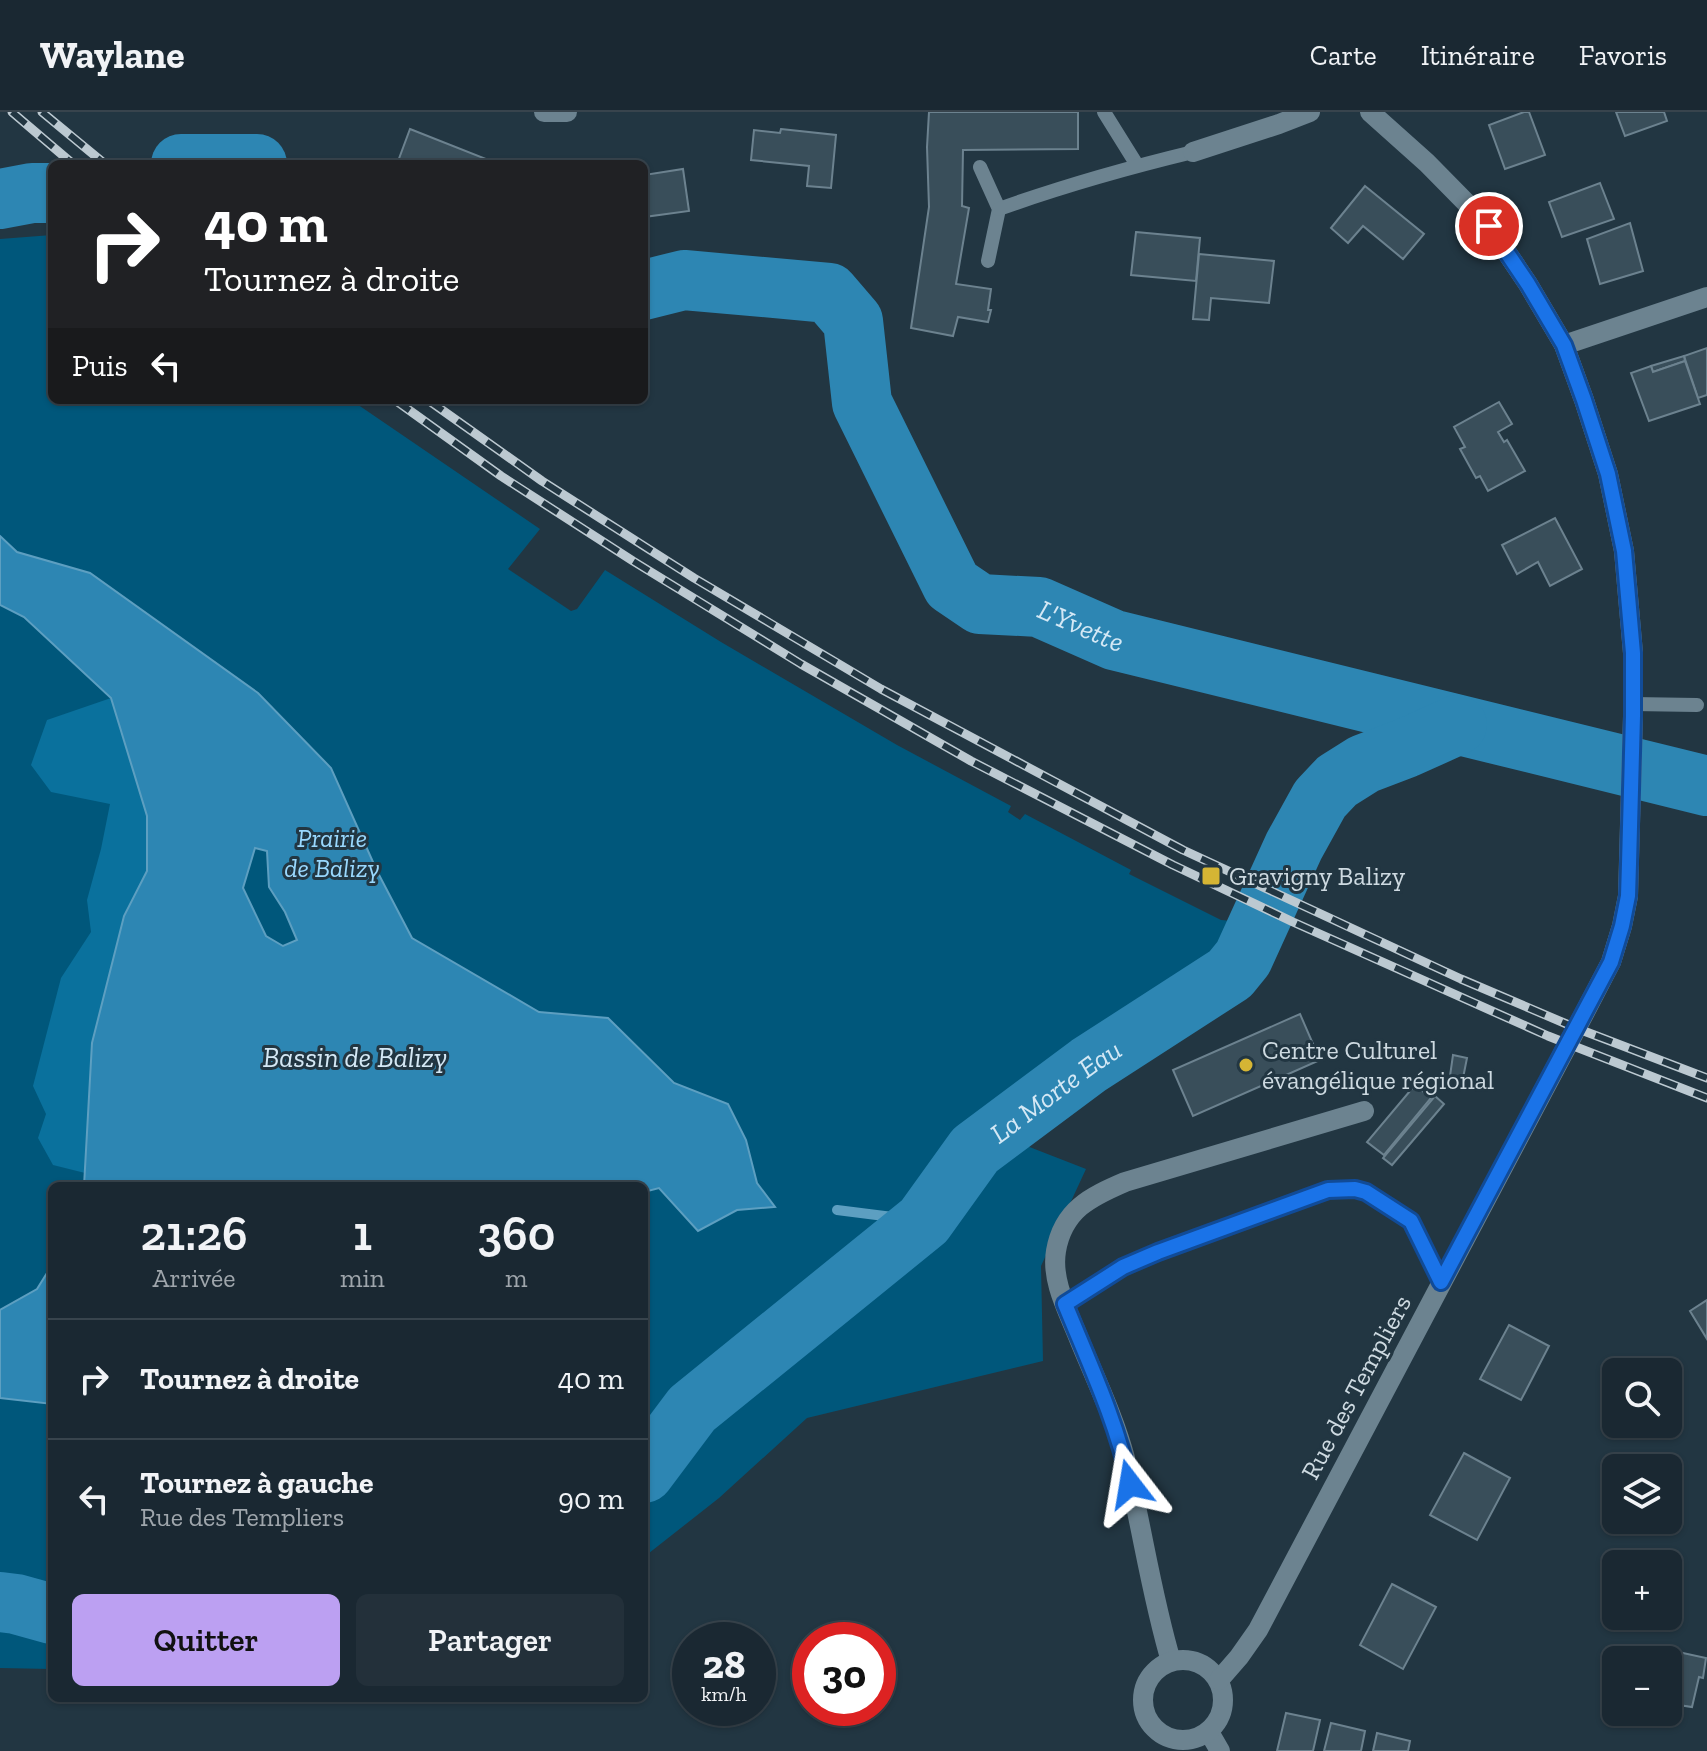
<!DOCTYPE html>
<html lang="fr">
<head>
<meta charset="utf-8">
<style>
	body { margin:0; font-family:"Zilla Slab",serif; background:#23303a; color:#f1f3f6; height:100vh; display:flex; flex-direction:column; font-size:30px; white-space:nowrap }
	* { box-sizing:border-box; margin:0 }
	p { font-size:26px; color:#9fa6ac }
	.icon { flex:none; width:44px; height:44px; fill:none; stroke:currentColor; stroke-width:2; stroke-linecap:round; stroke-linejoin:round }
	.map { position:relative; flex:1; overflow:hidden }
	.drawer { position:absolute; left:48px; top:1070px; width:600px; height:520px; display:flex; flex-direction:column; background:#1a2832; border-radius:12px; box-shadow:0 2px 6px #0004,0 0 0 2px #38444d }
	.drawer>* { flex:none }
	.top-card { position:absolute; left:48px; top:48px; width:600px; height:244px; border-radius:12px; box-shadow:0 2px 6px #0004,0 0 0 2px #38444d; background:#202124; color:#fff; overflow:hidden }
	.fabs { position:absolute; left:1602px; top:1246px; display:grid; gap:16px }
	.fabs a { display:grid; place-items:center; width:80px; height:80px; border-radius:12px; background:#1a2832; box-shadow:0 2px 6px #0004,0 0 0 2px #38444d; font-size:40px }
	.speed { position:absolute; left:672px; top:1510px; display:flex; gap:16px; font-size:40px; font-weight:700; text-align:center }
	.speed>* { display:grid; place-content:center; width:104px; height:104px; border-radius:50%; background:#1a2832; box-shadow:0 2px 6px #0004,0 0 0 2px #38444d; line-height:1 }
	.speed small { font-size:20px; font-weight:400 }
	.speed .limit { border:12px solid #d22; background:#fff; color:#111 }
	.pin { position:absolute; display:grid; place-items:center; width:68px; height:68px; color:#fff; margin:-34px; border:4px solid #fff; border-radius:50%; box-shadow:0 2px 8px #0007 }
	.me { position:absolute; width:88px; margin:-44px; rotate:346deg; stroke-linejoin:round; filter:drop-shadow(0 0 6px #0008) }
	.turn { display:flex; align-items:center; gap:28px; height:168px; padding:0 24px; font-size:36px }
	.turn .icon { width:104px; height:104px; stroke-width:2.5 }
	.turn b { display:block; font-size:56px; line-height:68px }
	.then { display:flex; align-items:center; height:76px; padding:0 24px; background:#0003; gap:16px; font-size:30px }
	.eta { display:flex; justify-content:space-evenly; align-items:center; height:136px; text-align:center }
	.eta b { font-size:48px; font-weight:600; line-height:56px }
	.primary-button { display:flex; gap:16px; margin-top:auto; padding:16px 24px }
	.primary-button a { flex:1; height:92px; border-radius:12px; background:#bca0f2; color:#111; font-size:32px; font-weight:600; line-height:92px; text-align:center }
	.primary-button a+a { background:#23303a; color:#f1f3f6 }
	ul { padding:0; list-style:none }
	li { display:flex; align-items:center; gap:24px; height:120px; padding:0 24px; border-top:2px solid #38444d }
	li div { flex:1 }
	li b { display:block; font-size:30px }
	li em { font-style:normal }
	header { display:flex; align-items:center; gap:48px; box-sizing:border-box; height:112px; padding:0 40px; background:#1a2832; border-bottom:2px solid #38444d }
	header strong { font-size:38px }
	nav { display:flex; gap:44px; margin-inline-start:auto; font-size:28px }
	.map>svg:first-child { display:block }
</style>
</head>
<body>
<header>
<strong>Waylane</strong>
<nav><a>Carte</a><a>Itinéraire</a><a>Favoris</a></nav>
</header>
<div class="map">
<svg width="1707" height="1639" viewBox="0 0 1707 1639">
	<rect width="100%" height="100%" fill="#223642"/>
	<!-- green -->
	<polygon fill="#00577b" points="52,123 52,288 351,288 540,417 508,457 571,499 577,497 605,458 721,530 897,633 1011,694 1008,700 1020,708 1025,702 1131,758 1129,762 1221,808 1233,809 1244,815 1224,849 1045,961 976,1014 1086,1057 1041,1154 1043,1249 807,1306 719,1386 644,1445 644,1074 52,1074 52,1557 0,1556 0,127"/>
	<!-- forest -->
	<polygon fill="#0a719d" points="111,586 147,704 147,759 124,804 92,931 85,1061 53,1053 38,1026 46,1002 33,974 61,866 91,820 87,788 101,737 110,692 51,680 31,653 47,608"/>
	<!-- water -->
	<g fill="#2d86b3" stroke="#5d9fc1" stroke-width="2" fill-rule="evenodd">
		<path d="M0 424 17 440 90 461 258 581 331 656 377 759 412 826 539 900 608 906 674 971 728 992 746 1028 757 1071 775 1095 737 1098 698 1119 659 1076 644 1080V1074H84L92 931 124 804 147 759V704L111 586 24 505 0 493ZM255 736 267 739 269 775 285 800 297 828 283 834 266 824 243 776Z"/>
		<polygon points="52,1153 52,1292 0,1286 0,1198 37,1177"/>
	</g>
	<g fill="none" stroke-linecap="round" stroke-linejoin="round">
		<!-- stream -->
		<polyline stroke="#5d9fc1" stroke-width="10" points="837,1098 924,1109"/>
		<!-- river -->
		<g stroke="#2d86b3" stroke-width="60">
			<polyline points="181,52 257,52"/>
			<polyline points="0,87 32,81 52,81"/>
			<path id="s1" d="M644 178 684 168 829 181 853 209 862 291 952 473 980 492 1039 495 1114 528 1707 674"/>
			<path id="s2" d="M644 1361 692 1297 924 1109 975 1038 1089 953 1230 862 1243 846 1294 734 1320 687 1337 669 1364 652 1406 636 1457 613"/>
			<polyline points="0,1490 16,1492 52,1502"/>
		</g>
	</g>
	<!-- building -->
	<g fill="#394e5a" stroke="#6c828f" stroke-width="2">
		<polygon points="929,0 1078,0 1078,37 963,38 962,94 969,96 956,172 991,177 988,198 991,198 988,210 958,205 953,224 911,216 929,95 927,35"/>
		<polygon points="1524,0 1529,0 1545,43 1505,57 1489,13"/>
		<polygon points="1616,0 1664,0 1667,9 1625,24"/>
		<polygon points="410,17 486,47 484,52 397,52"/>
		<polygon points="781,17 836,23 831,76 807,74 809,54 751,48 754,18 780,21"/>
		<polygon points="683,57 689,99 644,105 644,63"/>
		<polygon points="1600,71 1614,107 1562,125 1549,90"/>
		<polygon points="1365,74 1424,122 1403,147 1363,114 1348,131 1331,116"/>
		<polygon points="1630,111 1643,159 1600,172 1587,127"/>
		<polygon points="1136,120 1200,126 1196,169 1131,163"/>
		<polygon points="1199,142 1274,149 1269,191 1211,186 1209,208 1193,207"/>
		<polygon points="1707,236 1707,283 1698,286 1684,244"/>
		<polygon points="1684,244 1685,249 1653,260 1651,254"/>
		<polygon points="1685,249 1700,292 1649,309 1631,261 1651,254 1653,260"/>
		<polygon points="1499,290 1512,312 1498,320 1504,330 1507,328 1525,359 1488,379 1480,364 1476,366 1460,337 1465,335 1454,315"/>
		<polygon points="1555,406 1582,457 1550,474 1538,450 1517,462 1502,433"/>
		<polygon points="1300,902 1320,948 1193,1004 1173,958"/>
		<polygon points="1453,943 1467,946 1463,966 1450,964"/>
		<polygon points="1415,973 1431,986 1384,1043 1367,1030"/>
		<polygon points="1435,984 1444,992 1392,1053 1383,1046"/>
		<polygon points="1707,1188 1707,1227 1690,1199"/>
		<polygon points="1509,1213 1549,1234 1521,1288 1480,1267"/>
		<polygon points="1464,1341 1510,1366 1477,1428 1430,1403"/>
		<polygon points="1392,1472 1436,1495 1403,1557 1360,1533"/>
		<polygon points="1660,1536 1706,1546 1703,1566 1699,1565 1692,1595 1672,1592 1670,1601 1663,1600 1668,1600 1668,1548 1657,1548"/>
		<polygon points="1286,1601 1320,1608 1313,1639 1277,1639"/>
		<polygon points="1331,1611 1365,1619 1361,1639 1324,1639"/>
		<polygon points="1377,1621 1410,1629 1408,1639 1373,1639"/>
	</g>
	<g fill="none" stroke-linecap="round" stroke-linejoin="round">
		<!-- lane -->
		<g stroke="#6c8390" stroke-width="14">
			<polyline points="1104,0 1137,53"/>
			<polyline points="980,55 999,97 988,149"/>
			<path d="M999 97C1063 74 1127 56 1193 40"/>
			<polyline points="1633,592 1697,593"/>
			<polyline points="1065,1192 1123,1155 1158,1140 1328,1078 1355,1077 1366,1080 1411,1109 1441,1170"/>
		</g>
		<!-- street -->
		<g stroke="#6c8390" stroke-width="20">
			<polyline points="544,0 567,0"/>
			<polyline points="1193,40 1279,12 1310,0"/>
			<polyline points="1564,233 1707,185"/>
			<path d="M1171 1549C1151 1482 1142 1414 1125 1346 1114 1305 1095 1266 1079 1227 1068 1199 1051 1169 1056 1139 1063 1098 1090 1085 1125 1070L1364 999"/>
			<polyline points="1209,1620 1220,1639"/>
		</g>
		<!-- secondary -->
		<g stroke="#6c8390" stroke-width="20">
			<circle cx="1183" cy="1588" r="40"/>
			<polyline points="1219,1568 1239,1545 1258,1518 1585,900 1611,850 1622,814 1628,784 1633,604 1633,541 1624,439 1608,362 1584,288 1564,233 1528,172 1489,114 1427,51 1370,0"/>
		</g>
		<defs>
			<g id="rail">
				<polyline points="12,0 73,52"/>
				<polyline points="42,0 105,52"/>
				<polyline points="395,288 501,364 633,449 801,552 971,649 1173,753 1293,810 1548,924 1707,986"/>
				<polyline points="428,288 542,369 694,466 881,577 1183,738 1461,867 1576,916 1707,966"/>
			</g>
		</defs>
		<!-- rail casing -->
		<use href="#rail" stroke="#bcc9d1" stroke-width="9"/>
		<!-- rail -->
		<use href="#rail" stroke="#223642" stroke-width="6" stroke-dasharray="18" stroke-linecap="butt"/>
	</g>
	<g fill="none" stroke-linecap="round" stroke-linejoin="round">
		<defs>
			<path id="route" d="M1130 1372C1117 1310 1089 1251 1065 1192L1123 1155 1158 1140 1328 1078 1355 1077 1366 1080 1411 1109 1441 1170 1611 850 1622 814 1628 784 1629 752 1633 604V541L1624 439 1608 362 1584 288 1564 233 1528 172 1489 114"/>
		</defs>
		<!-- route casing -->
		<use href="#route" stroke="#114b97" stroke-width="20"/>
		<!-- route -->
		<use href="#route" stroke="#1a73e8" stroke-width="14"/>
	</g>
	<!-- markers -->
	<g fill="#d5b534" stroke="#223642" stroke-width="3">
		<rect x="1201" y="754" width="20" height="20" rx="4"/>
		<circle cx="1246" cy="953" r="8"/>
	</g>
	<g text-anchor="middle" dominant-baseline="central" stroke-width="6" stroke-linejoin="round" paint-order="stroke">
		<!-- park labels -->
		<g font-size="26" font-style="italic" fill="#99d8fe" stroke="#223642">
			<text x="332" y="726">Prairie<tspan x="332" dy="30">de Balizy</tspan></text>
		</g>
		<!-- poi labels -->
		<g font-size="26" fill="#cedae1" stroke="#223642" text-anchor="start">
			<text x="1229" y="764">Gravigny Balizy</text>
			<text x="1262" y="938">Centre Culturel<tspan x="1262" dy="30">évangélique régional</tspan></text>
		</g>
		<!-- street labels -->
		<g font-size="26" fill="#cedae1" stroke="#223642">
			<text transform="translate(1356 1275) rotate(-62)">Rue des Templiers</text>
		</g>
		<!-- water labels -->
		<g font-size="28" font-style="italic" fill="#d4e8f5" stroke="#223642">
			<text stroke="none"><textPath href="#s1" startOffset="648">L'Yvette</textPath></text>
			<text x="355" y="945">Bassin de Balizy</text>
			<text stroke="none"><textPath href="#s2" startOffset="566">La Morte Eau</textPath></text>
		</g>
	</g>
</svg>
<div class="fabs">
<a><svg class="icon" aria-label="search" viewBox="0 0 24 24"><circle cx="10" cy="10" r="6"/><path d="M15 15l6 6"/></svg></a>
<a><svg class="icon" aria-label="layers" viewBox="0 0 24 24"><path d="M12 4l9 5-9 5-9-5zM3 14l9 5 9-5"/></svg></a>
<a>+</a>
<a>−</a>
</div>
<div class="speed"><div>28<small>km/h</small></div><div class="limit">30</div></div>
<div class="pin" style="left:1489px;top:114px;background:#d93025"><svg class="icon" aria-label="arrive" viewBox="0 0 24 24"><path d="M6 21V4h12l-3 4 3 4H6"/></svg></div>
<svg class="me" style="left:1130px;top:1372px" viewBox="-20 -20 40 40"><path d="M0-17L14 15 0 8-14 15z" fill="#1a73e8" stroke="#fff" stroke-width="4"/></svg>
<div class="top-card">
<div class="turn"><svg class="icon" aria-label="right" viewBox="0 0 24 24"><path d="M7 20v-9h11M14 6l5 5-5 5"/></svg><div><b>40 m</b>Tournez à droite</div></div>
<div class="then">Puis<svg class="icon" aria-label="left" viewBox="0 0 24 24"><path d="M17 20v-9H6M10 6l-5 5 5 5"/></svg></div>
</div>
<section class="drawer">
<div class="eta">
<div><b>21:26</b><p>Arrivée</p></div>
<div><b>1</b><p>min</p></div>
<div><b>360</b><p>m</p></div>
</div>
<ul>
<li><svg class="icon" aria-label="right" viewBox="0 0 24 24"><path d="M7 20v-9h11M14 6l5 5-5 5"/></svg><div><b>Tournez à droite</b></div><em>40 m</em></li>
<li><svg class="icon" aria-label="left" viewBox="0 0 24 24"><path d="M17 20v-9H6M10 6l-5 5 5 5"/></svg><div><b>Tournez à gauche</b><p>Rue des Templiers</p></div><em>90 m</em></li>
</ul>
<div class="primary-button"><a>Quitter</a><a>Partager</a></div>
</section>
</div>
</body>
</html>
